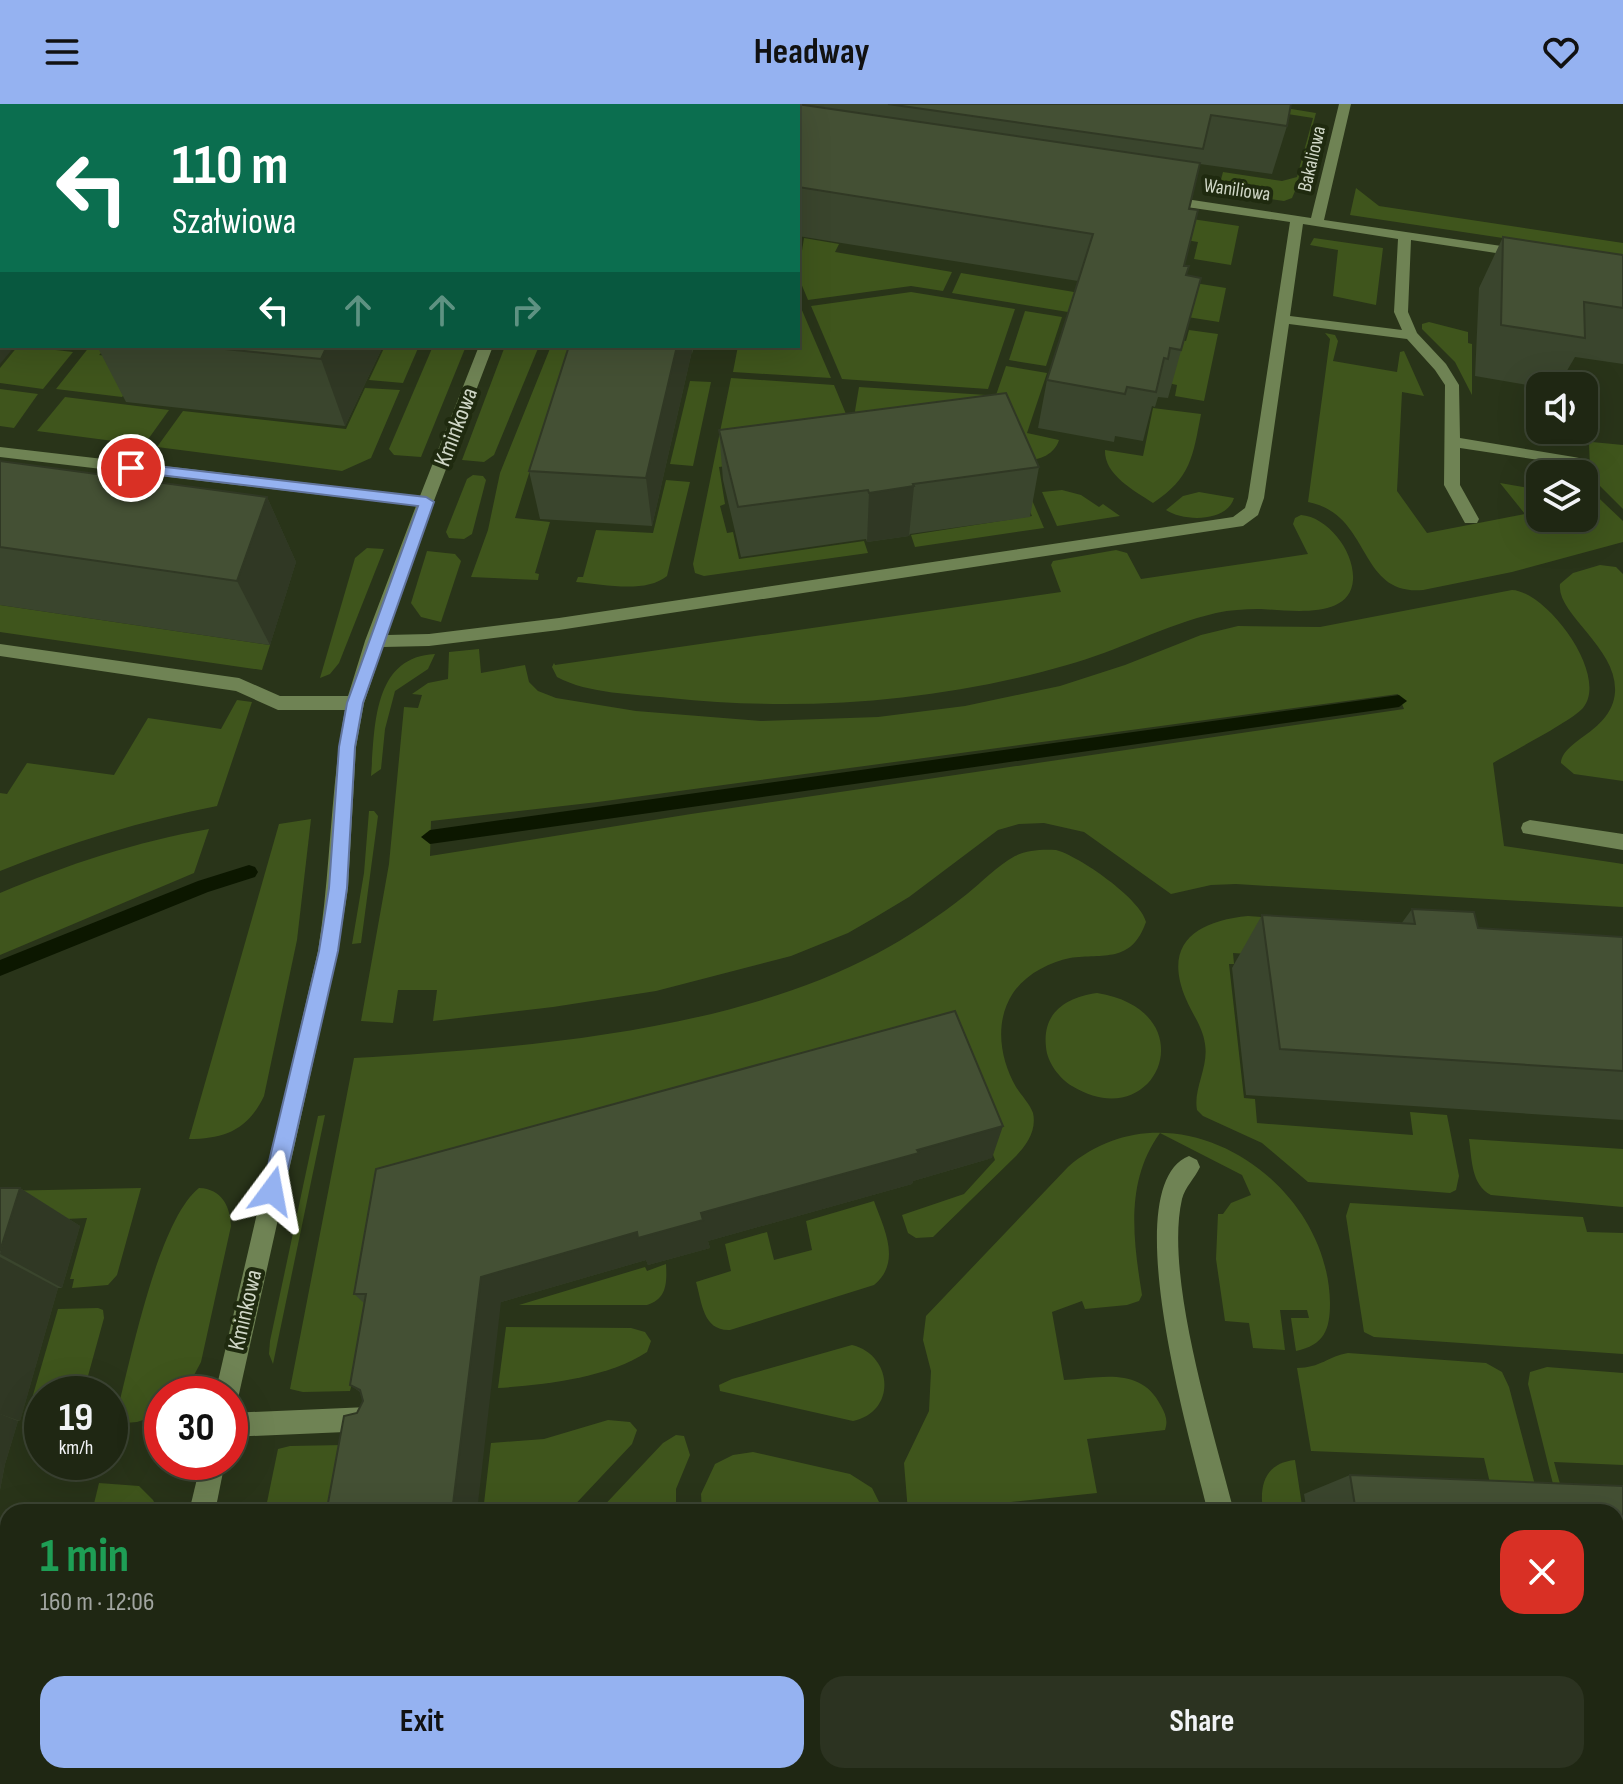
<!DOCTYPE html>
<html lang="en">
<head>
<meta charset="utf-8">
<style>
	body { margin:0; font-family:"Sofia Sans Condensed",sans-serif; background:#2c3321; color:#f1f3f6; height:100vh; display:flex; flex-direction:column; font-size:30px; white-space:nowrap }
	* { box-sizing:border-box; margin:0 }
	p { font-size:26px; color:#a1a5a0 }
	.icon { flex:none; width:44px; height:44px; fill:none; stroke:currentColor; stroke-width:2; stroke-linecap:round; stroke-linejoin:round }
	.map { position:relative; flex:1; overflow:hidden }
	.side { position:absolute; left:0px; top:1400px; width:1624px; height:280px; display:flex; flex-direction:column; background:#1f2713; border-radius:24px 24px 0 0; box-shadow:0 8px 32px #0002,0 0 0 2px #3c4433 }
	.side>* { flex:none }
	.guide { position:absolute; left:0px; top:0px; width:800px; height:244px; box-shadow:0 8px 32px #0002,0 0 0 2px #3c4433; background:#0b6e4f; color:#fff; overflow:hidden }
	.buttons { position:absolute; left:1526px; top:268px; display:grid; gap:16px }
	.buttons a { display:grid; place-items:center; width:72px; height:72px; border-radius:16px; background:#1f2713; box-shadow:0 8px 32px #0002,0 0 0 2px #3c4433; font-size:40px }
	.speed { position:absolute; left:24px; top:1272px; display:flex; gap:16px; font-size:40px; font-weight:700; text-align:center }
	.speed>* { display:grid; place-content:center; width:104px; height:104px; border-radius:50%; background:#1f2713; box-shadow:0 8px 32px #0002,0 0 0 2px #3c4433; line-height:1 }
	.speed small { font-size:20px; font-weight:400 }
	.speed .limit { border:12px solid #d22; background:#fff; color:#111 }
	.pin { position:absolute; display:grid; place-items:center; width:68px; height:68px; color:#fff; margin:-34px; border:4px solid #fff; border-radius:50%; box-shadow:0 2px 8px #0007 }
	.me { position:absolute; width:88px; margin:-44px; rotate:13deg; stroke-linejoin:round; filter:drop-shadow(0 0 6px #0008) }
	.turn { display:flex; align-items:center; gap:28px; height:168px; padding:0 40px; font-size:36px }
	.turn .icon { width:104px; height:104px; stroke-width:2.5 }
	.turn b { display:block; font-size:56px; line-height:68px }
	.lanes { display:flex; align-items:center; height:76px; padding:0 40px; background:#0003; justify-content:center; gap:40px; direction:ltr }
	.lanes .off { opacity:.35 }
	.round { display:grid; place-items:center; flex:none; width:84px; height:84px; border-radius:24px; background:#2c3321 }
	.summary { display:flex; align-items:center; justify-content:space-between; height:136px; padding:0 40px }
	h1 { font-size:48px; font-weight:700; line-height:60px; color:#1e9e55 }
	.cta { display:flex; gap:16px; margin-top:auto; padding:16px 40px }
	.cta a { flex:1; height:92px; border-radius:24px; background:#95b2f1; color:#111; font-size:32px; font-weight:700; line-height:92px; text-align:center }
	.cta a+a { background:#2c3321; color:#f1f3f6 }
	header { display:flex; justify-content:space-between; align-items:center; height:104px; padding:0 40px; background:#95b2f1; color:#111; font-size:36px; font-weight:700 }
	.map>svg:first-child { display:block }
</style>
</head>
<body>
<header><svg class="icon" aria-label="menu" viewBox="0 0 24 24"><path d="M4 6h16M4 12h16M4 18h16"/></svg>Headway<svg class="icon" aria-label="heart" viewBox="0 0 24 24"><path d="M12 20l-8-8c-3-5 5-10 8-4 3-6 11-1 8 4z"/></svg></header>
<div class="map">
<svg width="1623" height="1680" viewBox="0 0 1623 1680">
	<rect width="100%" height="100%" fill="#293419"/>
	<!-- green -->
	<g fill="#3f551c" fill-rule="evenodd">
		<polygon points="1260,0 1316,9 1295,87 1292,94 1284,97 1228,89 1219,83 1223,68 1282,77 1297,73 1313,14 1242,3"/>
		<polygon points="1356,84 1379,102 1623,139 1623,152 1350,111"/>
		<polygon points="1031,91 1239,122 1231,161 1194,155 1198,138 1155,131"/>
		<polygon points="804,134 839,140 835,148 952,168 943,187 911,182 808,196 798,172"/>
		<polygon points="1314,134 1383,144 1376,201 1333,192 1338,146 1310,141"/>
		<polygon points="961,169 1080,189 1074,209 952,189"/>
		<polygon points="1182,177 1226,184 1219,218 1181,212"/>
		<polygon points="911,188 1015,205 988,285 842,275 811,202"/>
		<polygon points="798,203 801,204 831,274 733,268 738,242 798,242"/>
		<polygon points="1025,207 1062,213 1046,262 1009,256"/>
		<polygon points="1429,218 1468,228 1468,239 1472,240 1472,291 1455,258 1422,225 1422,220"/>
		<polygon points="1189,226 1218,230 1204,297 1175,292 1177,281 1159,277 1169,234 1186,237"/>
		<path d="M1325 229 1335 231 1338 237 1333 257 1397 268 1400 248 1404 247 1424 292 1402 288 1397 387 1427 429 1525 410 1500 379 1540 386V414H1584V380L1623 417V438L1512 468 1423 486C1357 492 1372 410 1308 398L1330 235Z"/>
		<polygon points="18,242 21,242 73,248 43,285 0,279 0,264"/>
		<polygon points="90,242 108,242 99,251 153,257 122,293 56,285"/>
		<polygon points="385,242 419,242 403,279 369,276"/>
		<polygon points="433,242 466,242 421,353 394,351 389,345"/>
		<polygon points="505,242 539,242 494,351 484,358 462,356"/>
		<polygon points="551,242 569,242 515,414 550,418 535,469 539,470 538,476 471,473 488,426 500,369"/>
		<path d="M1006 262 1047 269 1027 329 1059 336C1054 351 1041 355 1026 357L996 291Z"/>
		<polygon points="731,274 834,281 860,344 719,363 725,400 720,402 727,429 733,428 739,455 864,437 868,449 704,472 695,469 693,460"/>
		<polygon points="690,277 711,278 693,362 670,360"/>
		<polygon points="859,283 987,291 1044,424 915,443 911,431 1032,412 994,327 871,343 855,307"/>
		<polygon points="365,284 400,286 371,354 342,367 157,343 183,307 346,325"/>
		<polygon points="0,285 38,290 14,324 0,322"/>
		<polygon points="65,293 169,306 144,341 37,327"/>
		<path d="M1153 304 1201 310C1193 352 1191 374 1153 399 1135 387 1104 371 1105 346L1143 352Z"/>
		<polygon points="1592,338 1623,341 1623,405 1595,377 1590,365 1589,339"/>
		<polygon points="473,371 483,372 486,376 472,430 464,435 449,434 446,428 467,375"/>
		<path d="M666 376 690 378 667 472C645 490 603 480 576 478L578 473H583L596 426 653 429Z"/>
		<polygon points="1062,386 1081,391 1099,403 1103,400 1120,412 1057,422 1042,388"/>
		<path d="M1199 388 1234 394C1227 418 1184 418 1166 406L1183 392Z"/>
		<path d="M1301 411C1328 413 1355 448 1353 476 1350 518 1284 505 1258 505 1244 505 1230 506 1216 509 1165 521 1118 547 1067 561 939 598 802 608 670 594 635 590 588 590 557 573L552 563 554 559 555 561 1061 488 1051 461 1053 457 1116 446 1127 449 1141 475 1308 450 1293 420 1295 414Z"/>
		<polygon points="367,444 384,445 339,559 330,570 320,574 355,454"/>
		<polygon points="427,447 455,450 461,457 441,518 421,513 411,499"/>
		<path d="M1600 461 1616 463 1623 470V677L1574 670 1561 659C1563 635 1612 628 1615 588 1618 544 1556 510 1560 480L1573 469Z"/>
		<path d="M1512 486C1546 487 1610 571 1583 604 1570 618 1513 647 1493 659L1504 742 1623 760V803L1236 780 1211 781 1171 790 1084 728 1044 719 1019 720 998 726 909 793 874 814 848 829 791 852 656 887 553 903 433 917 437 886H398L393 919 361 917 389 760 404 603 418 604 422 591 412 590 428 579 448 575 449 548 479 545 481 569 525 561 529 578 538 587 556 594 636 607 761 617 878 613 965 602 1060 582 1125 561 1201 531 1238 522 1320 523ZM1398 590 1404 605 691 710 430 752 431 717 598 698Z"/>
		<polygon points="0,501 270,541 262,566 0,528"/>
		<path d="M435 550 428 565 395 587 385 625 381 665 371 672C375 624 372 553 435 550Z"/>
		<path d="M237 596 252 598 217 702C144 716 69 739 0 767V689L7 690 27 659 114 671 148 614 221 625Z"/>
		<polygon points="369,707 374,707 378,712 361,839 352,840 364,769"/>
		<path d="M311 715 297 836 264 992C248 1026 224 1035 189 1035L279 720Z"/>
		<path d="M209 725 194 769 0 851V789C66 761 138 737 209 725Z"/>
		<path d="M1056 746C1079 752 1141 795 1146 818 1131 860 1104 849 1070 854 1049 858 1025 871 1013 889 994 918 1000 955 1016 983 1021 991 1030 1000 1033 1009 1037 1027 1026 1042 1015 1053L933 1133 916 1134 908 1129 902 1111 964 1090 995 1056 949 934 358 1258 350 1287 303 1288 290 1285 354 954C520 944 727 929 876 850 908 833 938 813 967 790 982 778 997 762 1015 752 1027 746 1043 745 1056 746Z"/>
		<path d="M1248 812 1300 816 1376 858 1233 849 1234 860H1229L1244 994 1255 995 1257 1019 1413 1031 1410 1008 1447 1011 1459 1072 1456 1086 1450 1089 1308 1078 1262 1039 1203 1012 1197 1006C1193 985 1209 963 1205 940 1203 923 1192 910 1186 895 1162 839 1197 817 1248 812Z"/>
		<path d="M1097 889C1209 907 1157 1034 1072 982 1059 974 1047 958 1046 943 1042 908 1067 893 1097 889Z"/>
		<polygon points="325,1011 273,1260 269,1250 270,1237 318,1012"/>
		<path d="M1160 1029C1125 1077 1133 1135 1142 1191L1139 1197 1127 1201 1085 1205 1082 1197 1052 1208 1064 1276C1101 1274 1141 1262 1161 1302 1166 1311 1168 1317 1165 1326L1087 1335 1097 1389 1011 1398 1012 1408H908L904 1359 929 1307 931 1267 923 1236 926 1212 1068 1063C1171 974 1328 1073 1330 1199 1330 1226 1324 1241 1296 1247L1291 1214H1309L1307 1206H1280L1285 1246 1253 1244 1249 1219 1225 1217 1216 1155 1218 1110H1223L1231 1099 1251 1091 1242 1071Z"/>
		<path d="M1469 1035 1623 1045V1103L1491 1091C1471 1081 1472 1055 1469 1035Z"/>
		<polygon points="141,1084 117,1171 108,1181 72,1184 74,1175 70,1175 87,1114 0,1118 0,1087"/>
		<path d="M199 1084C222 1085 230 1102 231 1122L201 1258 184 1290H162V1310L137 1318 114 1320C129 1264 157 1117 199 1084Z"/>
		<path d="M874 1097C884 1125 902 1158 874 1181L730 1226C703 1227 702 1199 696 1178L731 1167 725 1140 767 1128 774 1156 812 1146 806 1117Z"/>
		<polygon points="1350,1099 1583,1113 1587,1128 1623,1129 1623,1250 1374,1233 1364,1228 1346,1112"/>
		<path d="M666 1160C667 1179 667 1195 647 1201H519L645 1163 647 1167Z"/>
		<polygon points="98,1204 103,1206 104,1214 83,1290 42,1290 42,1314 26,1315 58,1205"/>
		<path d="M506 1223 631 1224 645 1228 651 1237 647 1248C608 1274 543 1281 498 1284Z"/>
		<path d="M852 1241C893 1251 897 1308 853 1317L720 1287 719 1281 732 1275Z"/>
		<path d="M1348 1249 1486 1259 1502 1268 1509 1283 1535 1381 1490 1379 1484 1354 1311 1347 1297 1264C1320 1264 1329 1252 1348 1249Z"/>
		<polygon points="1547,1263 1623,1269 1623,1361 1554,1358 1560,1380 1553,1380 1528,1280 1530,1268"/>
		<polygon points="608,1316 630,1318 637,1326 632,1340 568,1408 483,1408 491,1339 544,1335"/>
		<polygon points="676,1331 684,1332 690,1351 676,1385 676,1408 598,1408 663,1339"/>
		<polygon points="344,1341 344,1408 265,1408 278,1345 290,1342"/>
		<polygon points="753,1348 850,1370 872,1384 884,1408 702,1408 701,1390 715,1360 733,1351"/>
		<path d="M1295 1356 1303 1408H1263C1259 1381 1265 1359 1295 1356Z"/>
		<polygon points="99,1379 139,1382 153,1396 159,1408 92,1408"/>
		<polygon points="0,1420 8,1420 8,1596 0,1626"/>
		<polygon points="24,1672 103,1672 101,1680 22,1680"/>
		<polygon points="1136,1672 1225,1672 1224,1680 1077,1680"/>
		<polygon points="1295,1672 1588,1672 1590,1680 1294,1680"/>
	</g>
	<g fill="none" stroke-linecap="round" stroke-linejoin="round">
		<!-- stream -->
		<g fill="#0c1700" fill-rule="evenodd">
			<polygon points="1399,591 1407,597 1399,603 430,740 421,733 430,726"/>
			<polygon points="249,761 255,763 258,768 255,773 208,788 0,872 0,856 198,777"/>
		</g>
		<!-- minor -->
		<g fill="#6f8354" fill-rule="evenodd">
			<polygon points="494,0 520,0 521,2 495,2"/>
			<polygon points="578,0 590,0 577,2"/>
			<path d="M1339 0H1351L1324 116 1522 145 1529 149 1522 153 1411 136 1408 208 1417 229 1446 260 1459 281 1460 334 1574 353 1579 354V362L1460 344V381L1479 415 1477 419H1465L1444 381 1445 281 1435 266 1407 235 1289 220 1264 394 1258 411 1243 422 559 526 429 542 383 543 364 599 356 643 348 784 338 847 239 1290 236 1299 230 1301V1290H215L318 847C331 767 330 685 345 606H278L236 587 0 552V540L239 574 280 592H348L365 537 416 402 0 353V343L420 392 479 242H493L419 436 387 531 429 530 559 514 1233 413 1245 404 1248 394 1290 118 1166 100 1160 96 1166 92 1311 114ZM1303 120 1398 135 1394 208 1402 226 1290 212Z"/>
			<polygon points="1530,716 1623,730 1623,746 1523,729 1521,724 1523,719"/>
			<path d="M1189 1052 1197 1056 1200 1063C1195 1074 1185 1083 1182 1095 1164 1173 1214 1328 1234 1408H1208C1194 1348 1113 1082 1189 1052Z"/>
			<polygon points="368,1303 377,1306 380,1315 377,1324 368,1327 230,1333 230,1309"/>
			<polygon points="201,1358 225,1358 215,1408 189,1408"/>
			<polygon points="133,1672 161,1672 159,1680 131,1680"/>
			<rect x="1250" y="1672" width="28" height="8"/>
		</g>
	</g>
	<!-- wall -->
	<g fill="#3a452d">
		<polygon points="717,0 1291,0 1287,22 1272,70 1200,60 1189,105 1184,162 1186,171 1201,174 1168,294 1158,293 1155,303 1152,302 1143,337 1115,332 1114,338 1038,324 1047,276 1078,177 798,132 798,2 718,2"/>
		<polygon points="1503,133 1623,151 1623,260 1575,253 1558,282 1540,283 1475,272 1479,184"/>
		<polygon points="97,242 383,242 345,322 126,298"/>
		<polygon points="569,242 694,242 692,250 692,247 652,422 540,415 529,367"/>
		<polygon points="719,326 1039,363 1030,413 910,430 909,432 867,438 866,435 741,453 723,376"/>
		<polygon points="0,357 267,393 296,458 270,541 0,501"/>
		<polygon points="1412,805 1478,824 1623,833 1623,1016 1246,991 1232,864 1262,811 1401,820"/>
		<polygon points="992,1054 913,1077 912,1080 708,1137 710,1144 648,1161 646,1156 501,1198 328,1399 357,1309 363,1297 360,1288 350,1281 364,1199 354,1190"/>
		<polygon points="0,1084 20,1084 80,1122 62,1184 58,1184 20,1317 18,1317 5,1360 0,1386"/>
		<polygon points="1350,1371 1623,1382 1623,1633 1616,1633 1616,1408 1307,1408 1304,1390"/>
	</g>
	<!-- shaded-wall -->
	<g fill="#303824">
		<polygon points="107,0 195,0 195,1 194,2 105,2"/>
		<polygon points="2,111 2,242 15,242 0,260 0,113"/>
		<polygon points="327,242 383,242 345,322 321,255"/>
		<polygon points="677,242 691,242 692,247 652,422 646,374"/>
		<polygon points="914,382 909,432 867,438 869,389"/>
		<polygon points="267,393 296,458 270,541 237,477"/>
		<polygon points="1003,1022 992,1054 913,1077 912,1080 708,1137 710,1144 648,1161 646,1156 501,1198 477,1408 452,1408 481,1173"/>
		<polygon points="20,1084 80,1122 62,1184 0,1150"/>
		<polygon points="0,1153 58,1184 20,1317 0,1310"/>
		<polygon points="0,1310 18,1317 5,1360 0,1386"/>
		<polygon points="421,1672 420,1677 406,1680 390,1680 391,1675"/>
	</g>
	<!-- building -->
	<g fill="#445034" stroke="#303824" stroke-width="2">
		<polygon points="37,0 107,0 105,2 35,2"/>
		<polygon points="382,0 449,0 448,2 381,2"/>
		<polygon points="759,0 797,0 1200,59 1189,105 1198,106 1184,162 1189,162 1186,171 1201,174 1181,246 1170,244 1168,255 1164,254 1156,288 1127,283 1125,290 1047,276 1093,130 798,83 798,2 761,2"/>
		<polygon points="888,0 1291,0 1287,22 1211,11 1203,45"/>
		<polygon points="2,36 2,111 0,113 0,38"/>
		<polygon points="1503,133 1623,151 1623,204 1584,198 1585,234 1501,221"/>
		<polygon points="197,242 327,242 321,255"/>
		<polygon points="569,242 677,242 646,374 529,367"/>
		<polygon points="1006,289 1039,363 913,380 914,382 869,389 868,386 738,403 719,326"/>
		<polygon points="0,357 267,393 237,477 0,443"/>
		<polygon points="1412,805 1474,808 1478,824 1623,833 1623,967 1280,945 1262,811 1415,820"/>
		<polygon points="955,907 1003,1022 917,1046 919,1049 701,1109 703,1116 638,1134 637,1128 481,1173 452,1408 314,1408 316,1399 328,1399 344,1312 357,1309 363,1297 360,1286 350,1281 366,1190 354,1190 376,1065"/>
		<polygon points="0,1084 20,1084 0,1147"/>
		<polygon points="1350,1371 1623,1382 1623,1632 1616,1632 1616,1408 1356,1408"/>
		<polygon points="266,1672 559,1672 497,1678 498,1674 391,1675 390,1680 264,1680"/>
	</g>
	<!-- route -->
	<polygon fill="#95b2f1" stroke="#61749d" stroke-width="2" points="131,359 426,393 434,398 363,599 355,643 347,784 338,847 283,1087 280,1094 272,1097 265,1094 262,1087 319,847 329,784 339,643 347,599 418,402 126,367 124,364"/>
	<g text-anchor="middle" dominant-baseline="central" stroke-width="8" stroke-linejoin="round" paint-order="stroke">
		<!-- far-street labels -->
		<g font-size="20" fill="#d0d7c7" stroke="#1f2a0f">
			<text transform="translate(1312 55) rotate(-77)">Bakaliowa</text>
			<text transform="translate(1237 86) rotate(8)">Waniliowa</text>
		</g>
		<!-- street labels -->
		<g font-size="24" fill="#d0d7c7" stroke="#1f2a0f">
			<text transform="translate(456 323) rotate(-69)">Kminkowa</text>
			<text transform="translate(245 1206) rotate(-77)">Kminkowa</text>
		</g>
	</g>
</svg>
<div class="buttons">
<a><svg class="icon" aria-label="sound" viewBox="0 0 24 24"><path d="M4 9h4l5-4v14l-5-4H4zM17 9q2 3 0 6"/></svg></a>
<a><svg class="icon" aria-label="layers" viewBox="0 0 24 24"><path d="M12 4l9 5-9 5-9-5zM3 14l9 5 9-5"/></svg></a>
</div>
<div class="speed"><div>19<small>km/h</small></div><div class="limit">30</div></div>
<div class="pin" style="left:131px;top:364px;background:#d93025"><svg class="icon" aria-label="arrive" viewBox="0 0 24 24"><path d="M6 21V4h12l-3 4 3 4H6"/></svg></div>
<svg class="me" style="left:272px;top:1087px" viewBox="-20 -20 40 40"><path d="M0-17L14 15 0 8-14 15z" fill="#95b2f1" stroke="#fff" stroke-width="4"/></svg>
<div class="guide">
<div class="turn"><svg class="icon" aria-label="left" viewBox="0 0 24 24"><path d="M17 20v-9H6M10 6l-5 5 5 5"/></svg><div><b>110 m</b>Szałwiowa</div></div>
<div class="lanes"><svg class="icon" aria-label="left" viewBox="0 0 24 24"><path d="M17 20v-9H6M10 6l-5 5 5 5"/></svg><svg class="icon off" aria-label="ahead" viewBox="0 0 24 24"><path d="M12 20V5M6 11l6-6 6 6"/></svg><svg class="icon off" aria-label="ahead" viewBox="0 0 24 24"><path d="M12 20V5M6 11l6-6 6 6"/></svg><svg class="icon off" aria-label="right" viewBox="0 0 24 24"><path d="M7 20v-9h11M14 6l5 5-5 5"/></svg></div>
</div>
<section class="side">
<div class="summary"><div><h1>1 min</h1><p>160 m · 12:06</p></div><a class="round" style="background:#d93025;color:#fff"><svg class="icon" aria-label="close" viewBox="0 0 24 24"><path d="M6 6l12 12M18 6L6 18"/></svg></a></div>
<div class="cta"><a>Exit</a><a>Share</a></div>
</section>
</div>
</body>
</html>
